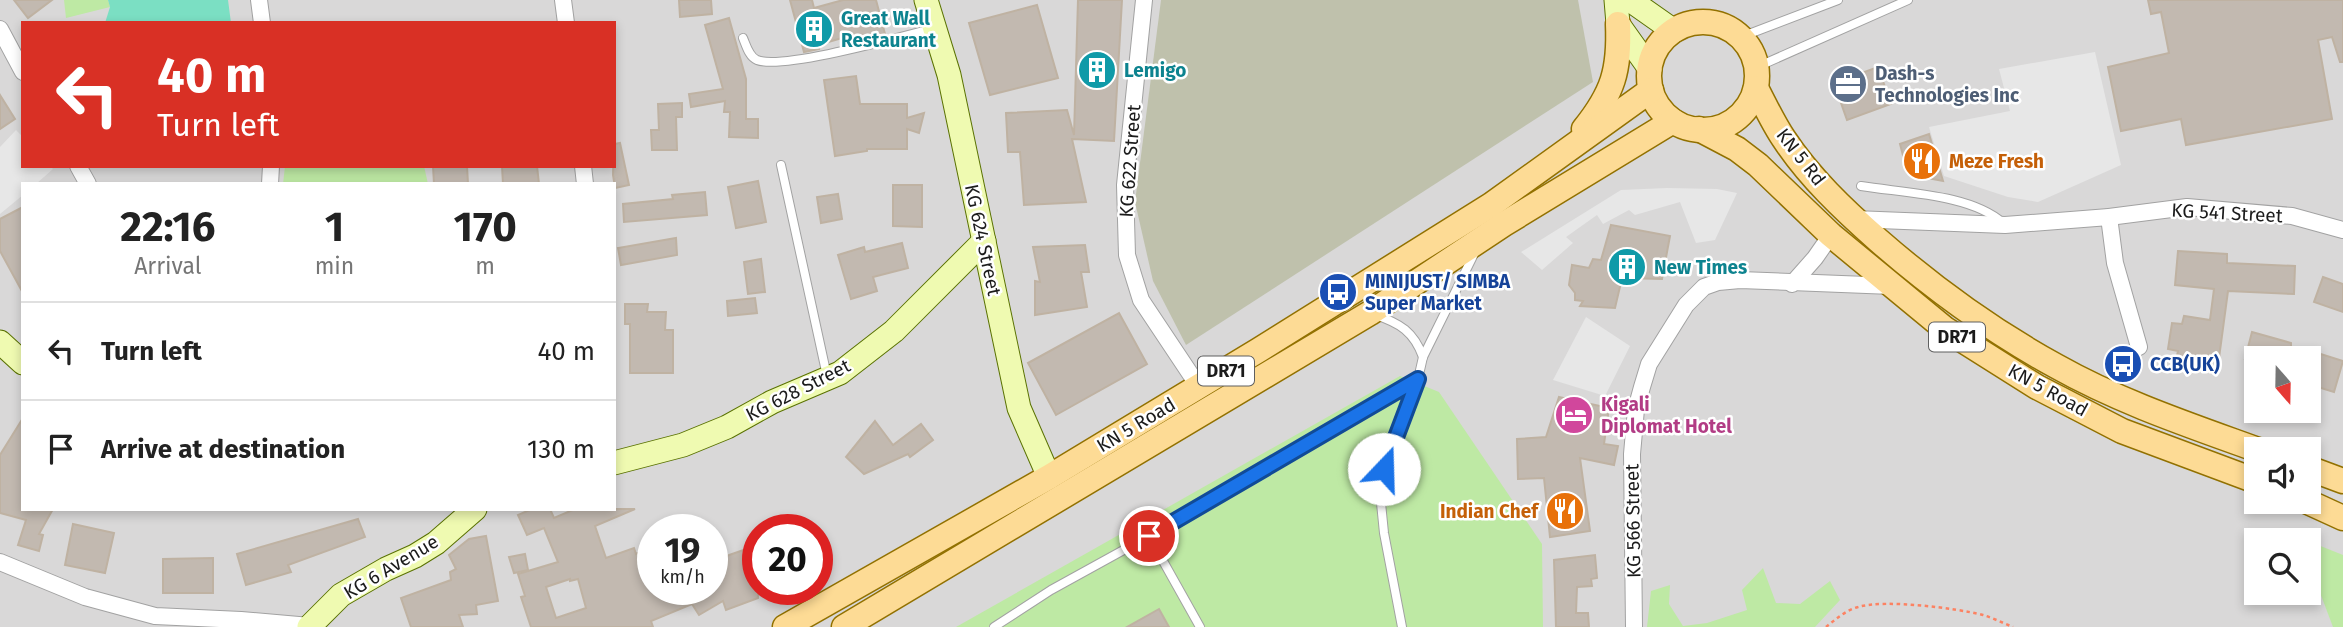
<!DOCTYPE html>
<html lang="en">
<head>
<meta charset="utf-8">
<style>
	body { margin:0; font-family:"Fira Sans",sans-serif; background:#f2f2f2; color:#222; height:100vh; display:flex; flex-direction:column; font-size:26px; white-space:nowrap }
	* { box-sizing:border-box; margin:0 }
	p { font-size:23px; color:#767676 }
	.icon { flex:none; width:38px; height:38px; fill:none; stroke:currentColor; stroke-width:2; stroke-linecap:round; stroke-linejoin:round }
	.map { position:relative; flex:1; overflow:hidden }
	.drawer { position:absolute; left:21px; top:182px; width:595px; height:329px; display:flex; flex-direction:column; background:#fff; border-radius:0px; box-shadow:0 4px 10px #0003 }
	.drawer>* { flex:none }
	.guide { position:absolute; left:21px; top:21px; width:595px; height:147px; border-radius:0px; box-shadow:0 4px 10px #0003; background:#d93025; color:#fff; overflow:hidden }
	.needle { width:46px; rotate:160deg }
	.controls { position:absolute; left:2244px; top:346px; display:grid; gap:14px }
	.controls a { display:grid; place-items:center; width:77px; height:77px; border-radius:0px; background:#fff; box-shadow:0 4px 10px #0003; font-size:35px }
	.speed { position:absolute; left:637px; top:514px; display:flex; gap:14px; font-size:35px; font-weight:700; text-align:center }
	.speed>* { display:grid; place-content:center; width:91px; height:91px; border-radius:50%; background:#fff; box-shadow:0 4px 10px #0003; line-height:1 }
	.speed small { font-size:18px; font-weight:400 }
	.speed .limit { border:10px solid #d22; background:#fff; color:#111 }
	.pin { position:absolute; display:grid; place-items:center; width:60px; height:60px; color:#fff; margin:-30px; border:4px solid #fff; border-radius:50%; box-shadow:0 2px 7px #0007 }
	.me { position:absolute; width:77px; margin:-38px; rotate:21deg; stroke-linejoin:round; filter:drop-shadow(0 0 5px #0008) }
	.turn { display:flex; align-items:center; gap:24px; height:147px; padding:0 21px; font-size:32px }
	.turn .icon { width:91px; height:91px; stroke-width:2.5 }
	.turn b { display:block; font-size:49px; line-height:60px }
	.eta { display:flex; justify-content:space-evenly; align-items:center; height:119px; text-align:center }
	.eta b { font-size:42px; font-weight:700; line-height:49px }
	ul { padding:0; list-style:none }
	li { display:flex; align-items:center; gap:21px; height:98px; padding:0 21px; border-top:2px solid #e0e0e0 }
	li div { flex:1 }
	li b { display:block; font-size:26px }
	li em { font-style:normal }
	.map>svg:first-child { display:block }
</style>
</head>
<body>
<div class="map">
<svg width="2343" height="627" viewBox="0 0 2343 627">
	<rect width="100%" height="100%" fill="#edeae0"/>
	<!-- residential -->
	<path fill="#d9d8d8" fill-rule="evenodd" d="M0 0H2343V627H0ZM23 23H614V166H23ZM23 184H614V509H23ZM2256 359H2308V411H2256ZM2256 450H2308V502H2256ZM653 530H712V590H653ZM758 530H817V590H758ZM2256 541H2308V593H2256Z"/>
	<!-- construction -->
	<polygon fill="#bfc1ac" points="1161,0 1578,0 1593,82 1186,345 1153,281 1135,202"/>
	<!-- grass -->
	<g fill="#bee9a4">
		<polygon points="64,0 108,0 110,7 66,18"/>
		<polygon points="285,166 424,166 428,184 283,184"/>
		<polygon points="1400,376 1439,392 1542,544 1543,627 956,627"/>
		<polygon points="2313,543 2343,555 2343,627 2333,627 2308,561 2308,544"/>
		<polygon points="1763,568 1776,603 1800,604 1830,581 1840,600 1815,627 1647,627 1651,591 1670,585 1669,604 1683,626 1707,623 1747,610 1742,590"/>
	</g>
	<!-- pitch -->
	<polygon fill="#7bdfc3" points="108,0 228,0 231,23 105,23 110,7"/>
	<!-- parking -->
	<g fill="#e7e7e7">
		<polygon points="2095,52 2121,165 2038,202 2008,197 1944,176 1929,127 2010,111 1999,69"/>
		<polygon points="16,130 23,137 23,166 50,166 53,169 36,184 23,184 23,195 0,214 0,147"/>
		<polygon points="1667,188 1717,189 1737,193 1715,240 1696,243 1680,202 1635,215 1629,210 1603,224 1597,215 1566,237 1573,243 1542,270 1521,252 1621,190"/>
		<polygon points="1586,317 1630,346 1605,396 1553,380"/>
	</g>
	<!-- building -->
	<g fill="#c2b9b0" stroke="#bfb2a2" stroke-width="2" fill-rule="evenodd">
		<polygon points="14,0 52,0 28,18"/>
		<polygon points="679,0 711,0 712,14 680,17"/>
		<polygon points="790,0 812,0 814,8 843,0 876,0 885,34 844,44 842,38 818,45 819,49 804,52"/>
		<polygon points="1078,0 1122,0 1114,141 1072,139 1086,202 1024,205 1020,152 1008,152 1006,113 1067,110 1074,135"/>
		<polygon points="2148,0 2343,0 2343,62 2340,62 2332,37 2318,40 2332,119 2186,145 2181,119 2121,131 2108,67 2169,53 2161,12 2151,14"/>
		<polygon points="1037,5 1058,78 990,95 969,23"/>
		<polygon points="729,18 746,79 746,119 758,119 758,138 729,137 730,112 724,112 725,101 691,107 689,94 723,89 705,25"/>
		<polygon points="1878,67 1891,104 1847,120 1834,83"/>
		<polygon points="856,76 860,104 907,104 907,118 924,113 919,133 907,129 907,149 867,149 867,151 835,156 824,80"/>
		<polygon points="0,95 15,119 0,129"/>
		<polygon points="682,103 682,117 676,117 677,150 652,150 651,130 659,130 658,104"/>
		<polygon points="1929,134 1943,181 1912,175 1905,163 1900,144"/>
		<polygon points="620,143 629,185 615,188 613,175 614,144"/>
		<polygon points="433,166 467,166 468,184 434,184"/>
		<polygon points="502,166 537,166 539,184 503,184"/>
		<polygon points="758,181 766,222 736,228 728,187"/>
		<polygon points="893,185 922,185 922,227 893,226"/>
		<polygon points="705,192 707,215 624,222 623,204 673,199 672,195"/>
		<polygon points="838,194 842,219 821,223 817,197"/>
		<polygon points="23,207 23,293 0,251 0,219"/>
		<polygon points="1611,225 1670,236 1662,279 1622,278 1615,308 1580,306 1583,301 1575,300 1575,293 1569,285 1572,265 1589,268 1593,259 1601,260"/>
		<polygon points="676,238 677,255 621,265 618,248"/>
		<polygon points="902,243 908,268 873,277 877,291 851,299 838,255 864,247 865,252"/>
		<polygon points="1085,245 1089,272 1081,272 1087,307 1035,315 1035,281 1040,282 1033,247"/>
		<polygon points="2178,251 2227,254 2227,263 2295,266 2294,294 2228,291 2219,358 2199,355 2197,364 2176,360 2178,351 2168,349 2172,323 2182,324 2184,316 2210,320 2214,289 2175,285"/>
		<polygon points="761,259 765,292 748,294 744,262"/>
		<polygon points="2323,277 2343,284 2343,312 2314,302"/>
		<polygon points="755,298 757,313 728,316 727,301"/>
		<polygon points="625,304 648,304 647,312 666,312 665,330 673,330 673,373 630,373 630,324 625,324"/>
		<polygon points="1119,313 1147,364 1056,415 1028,363"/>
		<polygon points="2252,332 2291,343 2291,359 2245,359"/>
		<polygon points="2308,350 2343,361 2334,392 2308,384"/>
		<polygon points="1559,397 1609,408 1604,444 1618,446 1614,465 1580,458 1590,531 1550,537 1544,478 1518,479 1517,439 1546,437"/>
		<polygon points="23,418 23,509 53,509 39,534 43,535 39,551 18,545 26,520 0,513 0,455"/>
		<polygon points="875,421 893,445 921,424 933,440 910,457 908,454 864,474 846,457"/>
		<path d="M532 509H550L554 518 575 509H635L595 526 606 558 634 548 636 554 653 546V590H661L663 596 678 590H712V561L758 545V598L726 610 723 601 699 615 692 604 651 621 653 627H531L521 597 525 596 518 574 558 562 544 528 527 535 518 515ZM570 579V581L578 579 586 608 556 618 546 587Z"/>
		<polygon points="358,519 365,537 288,565 291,572 246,585 237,554"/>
		<polygon points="73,524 114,533 105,573 65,565"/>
		<polygon points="486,536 498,601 476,605 477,614 459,615 463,627 411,627 401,598 451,580 450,572 456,569 449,555 469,539"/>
		<polygon points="525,554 528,570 514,573 509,557"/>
		<polygon points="1595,555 1597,578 1591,579 1592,586 1577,587 1576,613 1588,613 1589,627 1556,627 1554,560"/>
		<polygon points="213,558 213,593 163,593 163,559"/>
		<polygon points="1159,609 1169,627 1127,627"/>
	</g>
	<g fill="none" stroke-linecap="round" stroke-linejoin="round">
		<defs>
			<g id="service">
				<polyline points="1741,37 1838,0"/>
				<path d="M743 38C746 45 749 57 757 60 782 70 900 37 932 29"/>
				<polyline points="1757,67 1908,0"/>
				<polyline points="781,165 827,376"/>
				<path d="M1861 186C1903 193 1971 194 2003 223"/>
				<path d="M1375 315C1400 323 1414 332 1423 357"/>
				<polyline points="994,627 1051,590 1149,536"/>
				<polyline points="1200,627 1149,536 1418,379"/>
				<polyline points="1402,627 1384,533 1381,503 1384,469 1418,379 1423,357 1475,252"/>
			</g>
			<g id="minor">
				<polyline points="259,0 262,23"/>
				<polyline points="563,0 566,23"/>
				<polyline points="1144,0 1125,185 1127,255 1141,300 1199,387"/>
				<polyline points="0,29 23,72"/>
				<polyline points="78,166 88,184"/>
				<polyline points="583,166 585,184"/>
				<polyline points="270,184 271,166"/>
				<polyline points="2109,217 2115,263 2139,347"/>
				<polyline points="1854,219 2005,225 2109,217 2187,207 2292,216 2343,230"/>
				<polyline points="1792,284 1815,258 1831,235"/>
				<polyline points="0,562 85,597 155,616 241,620 310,626"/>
				<polyline points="1634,627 1632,454 1636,409 1642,387 1649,364 1686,305 1704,287 1718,282 1740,280 1892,286"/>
			</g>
			<g id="secondary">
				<polyline points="926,0 949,75 1019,408 1049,477"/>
				<polyline points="1616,0 1618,24 1650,69"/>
				<polyline points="1630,0 1674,31"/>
				<polyline points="0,342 23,363"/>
				<polyline points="614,463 683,445 727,427 772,402 840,373 894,331 984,241"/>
				<polyline points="309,627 341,595 386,569 415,556 436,543 475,509"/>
			</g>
			<g id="primary">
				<circle cx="1703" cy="76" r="54"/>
				<path d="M1756 88C1765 105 1773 123 1784 139 1809 177 1844 210 1878 240 1933 288 1992 331 2056 366 2120 402 2189 425 2258 450"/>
				<path d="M1584 129C1613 93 1620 70 1618 24"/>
				<polyline points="1699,129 1737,149 1758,165 1831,235 1945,329 2037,387 2122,431 2256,481"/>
				<polyline points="2308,468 2343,481"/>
				<polyline points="2308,502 2343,518"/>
				<polyline points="785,627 1049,477 1259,350 1491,205 1651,90"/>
				<polyline points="844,627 1370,313 1504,224 1673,121"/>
			</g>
		</defs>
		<!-- service casing -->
		<use href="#service" stroke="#a2a2a2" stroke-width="10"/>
		<!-- minor casing -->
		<use href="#minor" stroke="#a2a2a2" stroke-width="18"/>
		<!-- secondary casing -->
		<use href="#secondary" stroke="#5a7202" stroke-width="25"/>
		<!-- primary casing -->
		<use href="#primary" stroke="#927100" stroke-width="27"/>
		<!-- path -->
		<path stroke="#fc8262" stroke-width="2.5" stroke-dasharray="3.5 3.5" stroke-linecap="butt" d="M1826 627C1836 619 1846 610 1858 607 1885 599 1955 608 1983 615 1993 618 2003 623 2013 627"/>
		<!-- service -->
		<use href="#service" stroke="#fff" stroke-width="8"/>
		<!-- minor -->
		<use href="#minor" stroke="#fff" stroke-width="16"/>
		<!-- secondary -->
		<use href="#secondary" stroke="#effab1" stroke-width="23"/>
		<!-- primary -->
		<use href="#primary" stroke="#fddb95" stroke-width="24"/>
	</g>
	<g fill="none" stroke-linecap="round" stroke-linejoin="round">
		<defs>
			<polyline id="route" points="1149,536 1418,379 1384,469"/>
		</defs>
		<!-- route casing -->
		<use href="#route" stroke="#114b97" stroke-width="18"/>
		<!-- route -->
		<use href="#route" stroke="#1a73e8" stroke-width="12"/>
	</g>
	<!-- icons -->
	<defs>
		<symbol id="building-disc" viewBox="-11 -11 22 22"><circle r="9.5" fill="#0f9aa8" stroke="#fff"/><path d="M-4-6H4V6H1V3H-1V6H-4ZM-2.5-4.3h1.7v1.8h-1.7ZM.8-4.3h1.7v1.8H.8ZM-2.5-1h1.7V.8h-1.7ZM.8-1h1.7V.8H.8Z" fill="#fff"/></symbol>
		<symbol id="office-disc" viewBox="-11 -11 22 22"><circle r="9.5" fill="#5c6f8a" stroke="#fff"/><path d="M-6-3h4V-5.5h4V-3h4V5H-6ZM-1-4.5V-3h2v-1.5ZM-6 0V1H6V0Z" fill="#fff"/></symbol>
		<symbol id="restaurant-disc" viewBox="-11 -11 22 22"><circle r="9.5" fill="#e8710a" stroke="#fff"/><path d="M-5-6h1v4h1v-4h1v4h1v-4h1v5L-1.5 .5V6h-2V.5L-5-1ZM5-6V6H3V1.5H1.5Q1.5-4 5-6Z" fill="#fff"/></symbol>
		<symbol id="bus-disc" viewBox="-11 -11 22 22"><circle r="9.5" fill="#1a4fb4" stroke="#fff"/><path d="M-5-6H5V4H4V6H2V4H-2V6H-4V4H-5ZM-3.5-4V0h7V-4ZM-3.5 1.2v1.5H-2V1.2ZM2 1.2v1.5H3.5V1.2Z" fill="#fff"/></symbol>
		<symbol id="hotel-disc" viewBox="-11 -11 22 22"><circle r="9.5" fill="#d1479c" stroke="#fff"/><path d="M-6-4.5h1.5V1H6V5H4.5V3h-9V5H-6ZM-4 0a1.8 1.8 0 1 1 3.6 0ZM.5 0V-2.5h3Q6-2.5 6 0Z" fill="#fff"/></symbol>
	</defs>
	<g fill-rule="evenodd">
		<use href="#building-disc" x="792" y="7" width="44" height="44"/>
		<use href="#building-disc" x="1075" y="48" width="44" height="44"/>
		<use href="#office-disc" x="1826" y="62" width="44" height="44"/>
		<use href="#restaurant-disc" x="1900" y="139" width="44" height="44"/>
		<use href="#building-disc" x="1605" y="245" width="44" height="44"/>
		<use href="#bus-disc" x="1316" y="270" width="44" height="44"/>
		<use href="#bus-disc" x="2101" y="342" width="44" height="44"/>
		<use href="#hotel-disc" x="1552" y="393" width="44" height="44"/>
		<use href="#restaurant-disc" x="1543" y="489" width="44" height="44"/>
	</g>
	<g text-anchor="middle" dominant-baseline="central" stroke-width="5" stroke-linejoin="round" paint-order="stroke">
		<!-- shield labels -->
		<g fill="#fff" stroke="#5f5f5f" stroke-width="2">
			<rect x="1929" y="322.5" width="56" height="29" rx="5"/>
			<rect x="1198" y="356.5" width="56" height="29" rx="5"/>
		</g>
		<g font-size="18" font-weight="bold" fill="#1b1b1b">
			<text x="1957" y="337">DR71</text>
			<text x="1226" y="371">DR71</text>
		</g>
		<!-- culture labels -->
		<g font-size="19" font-weight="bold" fill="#0d838f" stroke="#fff" text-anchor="start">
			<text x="841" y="18">Great Wall<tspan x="841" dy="22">Restaurant</tspan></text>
			<text x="1124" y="70">Lemigo</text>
			<text x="1654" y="267">New Times</text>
		</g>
		<!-- service labels -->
		<g font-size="19" font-weight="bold" fill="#4e5e75" stroke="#fff" text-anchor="start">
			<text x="1875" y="73">Dash-s<tspan x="1875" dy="22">Technologies Inc</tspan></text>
		</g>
		<!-- street labels -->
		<g font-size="19" fill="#1b1b1b" stroke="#fff">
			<text transform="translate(1801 157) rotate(52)">KN 5 Rd</text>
			<text transform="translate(1130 161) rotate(-86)">KG 622 Street</text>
			<text transform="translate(2227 213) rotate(3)">KG 541 Street</text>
			<text transform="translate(983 240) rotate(78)">KG 624 Street</text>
			<text transform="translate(798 390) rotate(-27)">KG 628 Street</text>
			<text transform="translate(2048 390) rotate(29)">KN 5 Road</text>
			<text transform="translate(1136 425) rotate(-31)">KN 5 Road</text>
			<text transform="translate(1633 521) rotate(-91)">KG 566 Street</text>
			<text transform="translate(391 567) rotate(-31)">KG 6 Avenue</text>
		</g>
		<!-- food labels -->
		<g font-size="19" font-weight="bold" fill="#c56008" stroke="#fff" text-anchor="start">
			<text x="1949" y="161">Meze Fresh</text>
			<text x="1538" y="511" text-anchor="end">Indian Chef</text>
		</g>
		<!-- transit labels -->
		<g font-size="19" font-weight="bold" fill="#164399" stroke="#fff" text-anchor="start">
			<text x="1365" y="281">MINIJUST/ SIMBA<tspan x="1365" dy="22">Super Market</tspan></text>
			<text x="2150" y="364">CCB(UK)</text>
		</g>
		<!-- hotel labels -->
		<g font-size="19" font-weight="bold" fill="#b23c85" stroke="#fff" text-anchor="start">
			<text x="1601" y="404">Kigali<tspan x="1601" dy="22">Diplomat Hotel</tspan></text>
		</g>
	</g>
</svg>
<div class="controls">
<a><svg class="needle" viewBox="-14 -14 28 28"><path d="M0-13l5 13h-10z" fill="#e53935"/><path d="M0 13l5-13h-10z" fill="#767676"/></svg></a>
<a><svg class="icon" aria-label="sound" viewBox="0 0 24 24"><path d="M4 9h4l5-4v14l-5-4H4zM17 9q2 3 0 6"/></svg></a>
<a><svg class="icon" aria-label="search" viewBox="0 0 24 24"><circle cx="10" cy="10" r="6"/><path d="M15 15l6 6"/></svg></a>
</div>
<div class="speed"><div>19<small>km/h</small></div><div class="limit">20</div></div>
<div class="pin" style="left:1149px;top:536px;background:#d93025"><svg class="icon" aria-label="arrive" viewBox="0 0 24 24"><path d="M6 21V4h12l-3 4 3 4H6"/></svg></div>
<svg class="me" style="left:1384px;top:469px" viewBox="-20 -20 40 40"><circle r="19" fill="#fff"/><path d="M0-13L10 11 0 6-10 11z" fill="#1a73e8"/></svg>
<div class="guide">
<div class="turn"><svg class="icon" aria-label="left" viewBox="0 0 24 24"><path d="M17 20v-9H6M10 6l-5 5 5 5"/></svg><div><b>40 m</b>Turn left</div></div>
</div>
<section class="drawer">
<div class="eta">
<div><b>22:16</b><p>Arrival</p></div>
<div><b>1</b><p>min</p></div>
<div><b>170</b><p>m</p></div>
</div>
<ul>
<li><svg class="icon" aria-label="left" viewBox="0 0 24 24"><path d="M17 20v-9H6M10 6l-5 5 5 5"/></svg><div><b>Turn left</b></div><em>40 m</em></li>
<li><svg class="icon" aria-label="arrive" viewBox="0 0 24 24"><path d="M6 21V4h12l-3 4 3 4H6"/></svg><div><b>Arrive at destination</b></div><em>130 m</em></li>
</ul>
</section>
</div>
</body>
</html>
